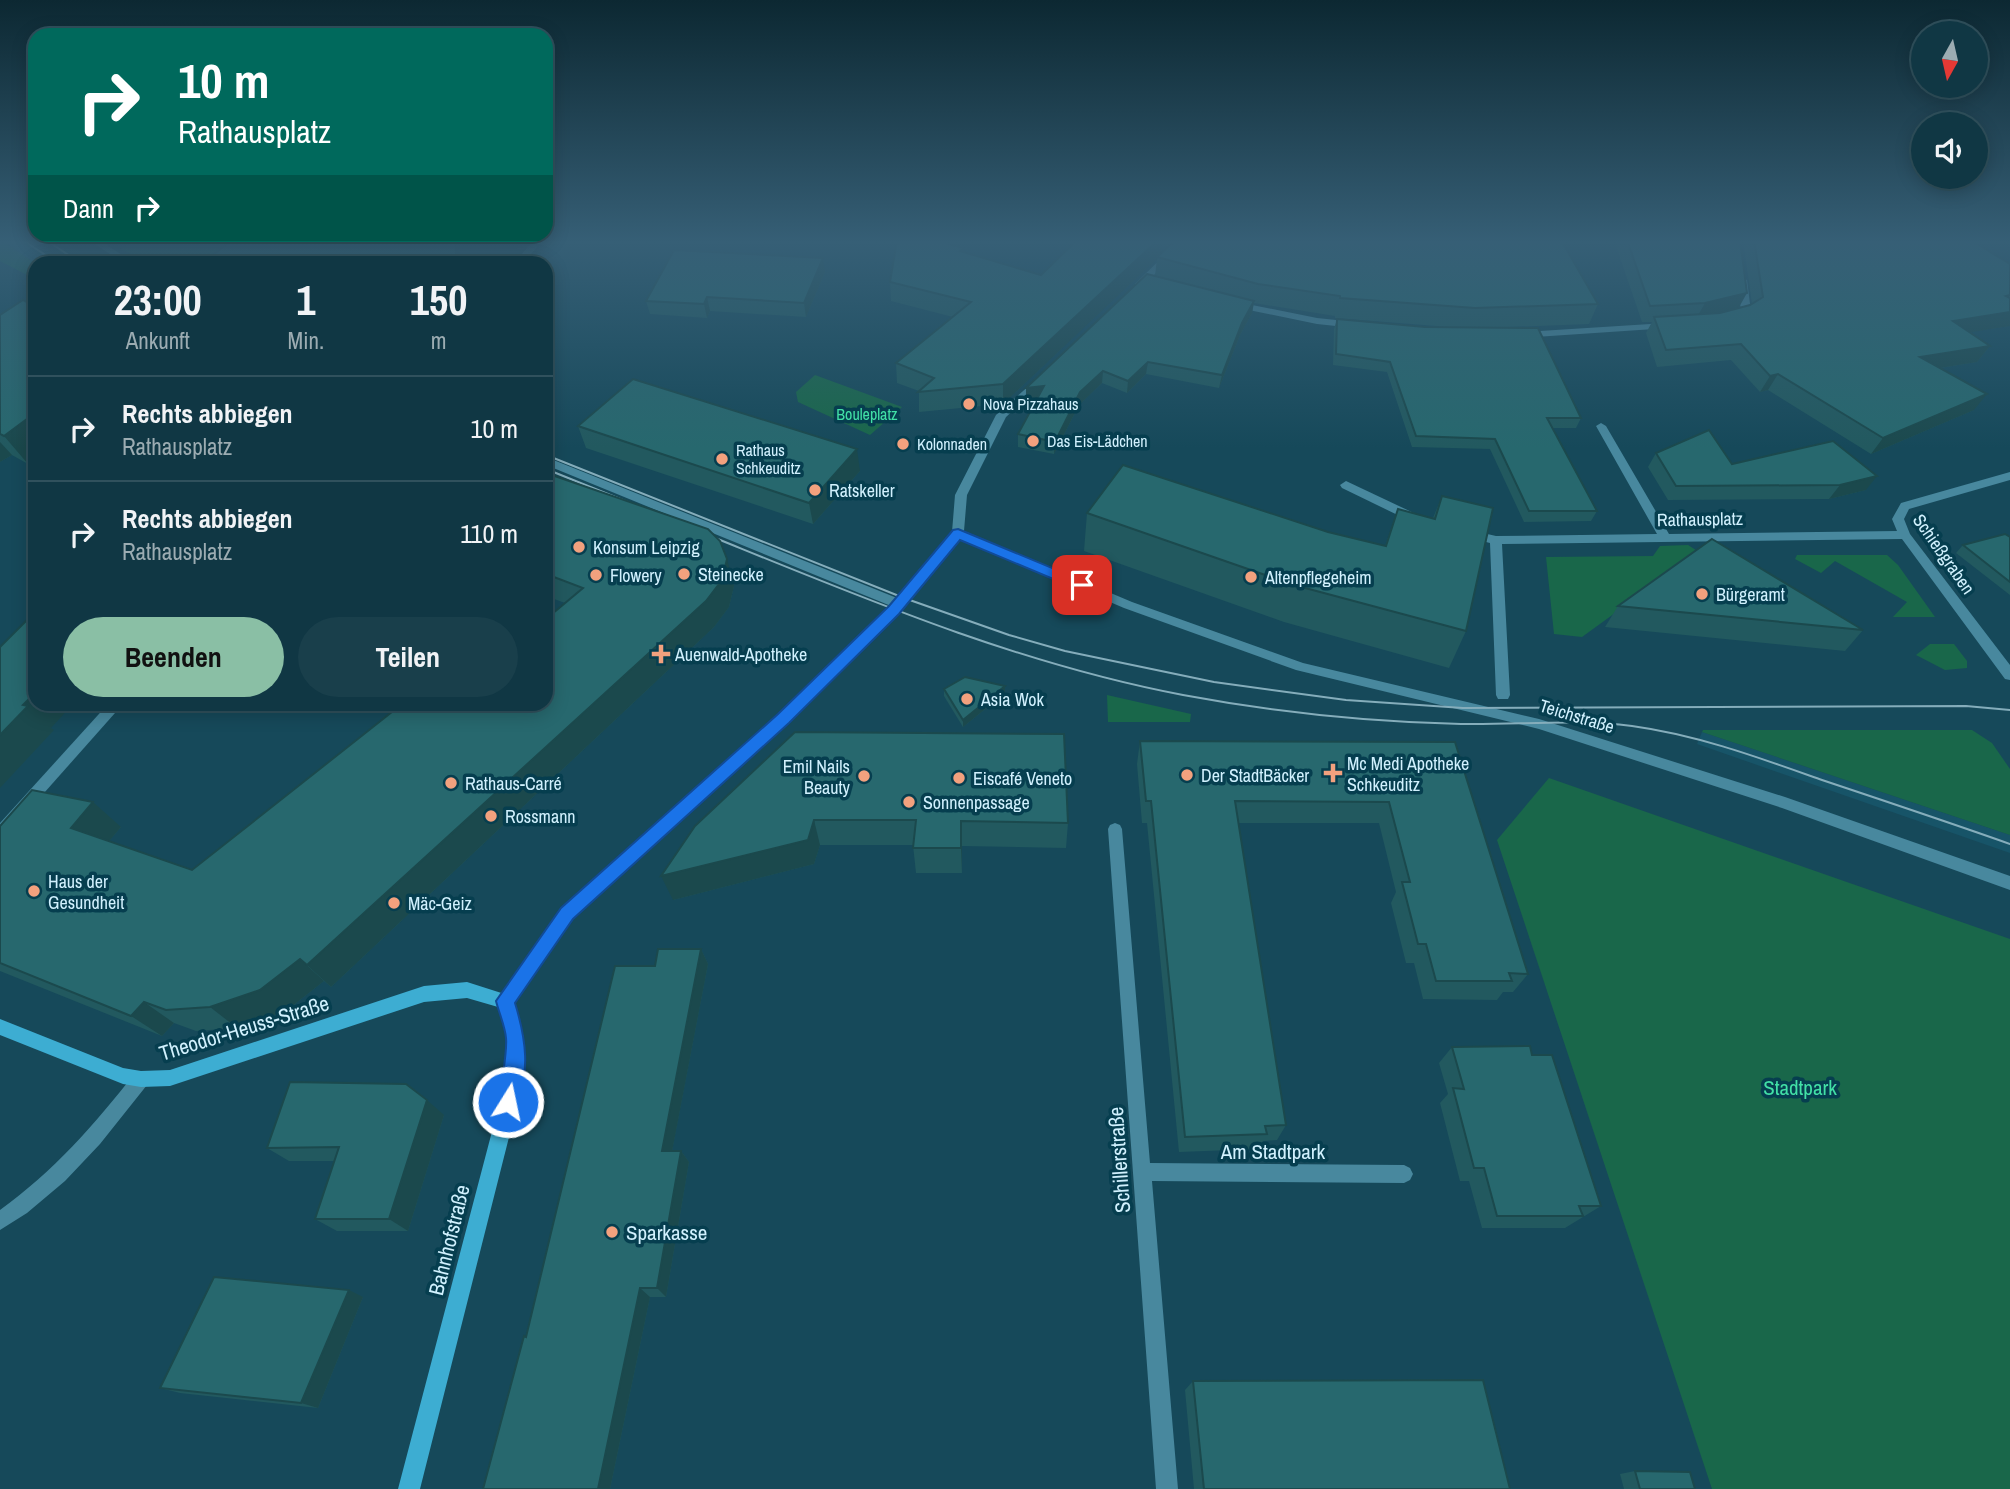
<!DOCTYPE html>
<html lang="de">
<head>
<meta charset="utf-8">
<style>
	body { margin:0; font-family:"Archivo Narrow",sans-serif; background:#193f4b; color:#f1f3f6; height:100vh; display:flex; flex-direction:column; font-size:26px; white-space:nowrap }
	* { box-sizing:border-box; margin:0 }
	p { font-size:23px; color:#9cacb2 }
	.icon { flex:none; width:38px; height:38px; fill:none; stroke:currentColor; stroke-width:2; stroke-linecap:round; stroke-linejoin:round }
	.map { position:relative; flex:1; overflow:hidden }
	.drawer { position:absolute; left:28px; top:256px; width:525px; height:455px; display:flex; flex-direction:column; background:#103744; border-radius:21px; box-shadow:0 4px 18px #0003,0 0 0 2px #30515d }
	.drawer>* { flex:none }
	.guide { position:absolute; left:28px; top:28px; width:525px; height:214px; border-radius:21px; box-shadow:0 4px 18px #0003,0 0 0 2px #30515d; background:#00695c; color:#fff; overflow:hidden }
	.needle { width:46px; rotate:188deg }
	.tools { position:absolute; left:1911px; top:21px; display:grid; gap:14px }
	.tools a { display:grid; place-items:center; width:77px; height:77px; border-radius:50%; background:#103744; box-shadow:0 4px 18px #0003,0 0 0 2px #30515d; font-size:35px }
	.pin { position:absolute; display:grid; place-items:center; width:60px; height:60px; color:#fff; margin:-30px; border-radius:14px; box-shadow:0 4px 10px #0006 }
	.me { position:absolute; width:77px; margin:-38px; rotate:10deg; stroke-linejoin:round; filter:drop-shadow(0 0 5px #0008) }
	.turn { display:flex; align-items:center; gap:24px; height:147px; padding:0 35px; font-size:32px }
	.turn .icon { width:91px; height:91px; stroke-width:2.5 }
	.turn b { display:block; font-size:49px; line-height:60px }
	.then { display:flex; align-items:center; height:66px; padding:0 35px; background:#0003; gap:14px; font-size:26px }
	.eta { display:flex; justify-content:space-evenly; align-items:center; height:119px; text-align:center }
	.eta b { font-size:42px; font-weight:800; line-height:49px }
	.action { display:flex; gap:14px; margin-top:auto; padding:14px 35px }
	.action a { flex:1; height:80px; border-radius:42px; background:#8abfa5; color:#111; font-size:28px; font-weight:800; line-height:80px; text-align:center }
	.action a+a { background:#193f4b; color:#f1f3f6 }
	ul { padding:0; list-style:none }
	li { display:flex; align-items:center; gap:21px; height:105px; padding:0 35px; border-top:2px solid #30515d }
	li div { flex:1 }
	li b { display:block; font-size:26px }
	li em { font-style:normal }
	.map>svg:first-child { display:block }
</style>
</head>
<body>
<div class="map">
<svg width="2010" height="1489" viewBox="0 0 2010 1489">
	<rect width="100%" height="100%" fill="#16495a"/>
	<!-- built -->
	<g fill="#175468">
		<polygon points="2,240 61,240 96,262 35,263"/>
		<polygon points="1702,732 2010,835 2010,853 1697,744"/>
	</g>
	<!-- green -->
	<g fill="#19674a">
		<polygon points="0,240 35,263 35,279 0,261"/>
		<polygon points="141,240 233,240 205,262 151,262 120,249"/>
		<polygon points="815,375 902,407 870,435 798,402 796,392"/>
		<polygon points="1688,545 1699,552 1582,637 1554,634 1546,557 1653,556 1660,546"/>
		<polygon points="1797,555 1887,555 1898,565 1935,617 1893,617 1907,602 1835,561 1821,573 1795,559"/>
		<polygon points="1930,644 1954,644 1967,661 1967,668 1945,670 1916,655"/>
		<polygon points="1107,695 1191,714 1190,722 1108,722"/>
		<polygon points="1703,730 1972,730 1992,743 2010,769 2010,835 1702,732"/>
		<polygon points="1549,778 2010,939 2010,1489 1712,1489 1497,840"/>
	</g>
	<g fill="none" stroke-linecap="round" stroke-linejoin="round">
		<!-- street -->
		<g fill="#48889e" fill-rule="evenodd">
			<polygon points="89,240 99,240 133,262 122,262"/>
			<polygon points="534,240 543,240 524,262 515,262"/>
			<polygon points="1180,240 1189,240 1141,288 1135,288 1135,284"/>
			<polygon points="1742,277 1747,280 1751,312 1734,321 1729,318 1741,311 1737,280"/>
			<polygon points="1237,302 1317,318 1355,322 1360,325 1355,328 1317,324 1234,307 1232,305"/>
			<polygon points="1666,323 1671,326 1669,328 1522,338 1517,335 1522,332"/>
			<polygon points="1040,376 1044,377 1044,381 1006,417 967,495 964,531 1132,602 1303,663 1539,719 1785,797 2010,876 2010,890 1782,808 1539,729 1296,670 1124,608 960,538 898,613 788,722 573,919 511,1006 505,1009 499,1006 497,1001 499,996 561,909 778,714 891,606 546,465 546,457 897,598 952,532 955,495 996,415"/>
			<polygon points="1601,423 1606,426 1669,534 1897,531 1892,519 1901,503 2010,472 2010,480 1909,509 1904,519 1910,534 2010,665 2010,680 2005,679 1902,539 1502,544 1510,695 1508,699 1498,699 1496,695 1490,543 1466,537 1466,531 1470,530 1496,536 1657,534 1596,426"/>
			<polygon points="1346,481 1418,515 1420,518 1418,521 1410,521 1342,488 1340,485"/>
			<polygon points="108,704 123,704 5,837 0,839 0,823"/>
			<polygon points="1115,823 1120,825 1122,829 1150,1163 1404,1165 1410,1168 1413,1174 1410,1180 1404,1183 1152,1181 1178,1489 1156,1489 1108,829 1110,825"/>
			<path d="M141 1071 147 1073 150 1079 147 1085 100 1144 65 1181 27 1213 0 1230V1210C53 1172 95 1124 135 1073Z"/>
		</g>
		<!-- secondary -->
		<polygon fill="#3dadd2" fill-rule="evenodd" points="467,982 511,996 524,1038 523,1082 420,1489 398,1489 505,1082 508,1038 498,1007 467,998 424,1002 170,1086 141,1087 123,1084 0,1035 0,1019 123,1068 141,1071 170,1070 424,986"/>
		<!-- tram -->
		<g stroke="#85adbb" stroke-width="2">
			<polyline points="23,240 56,262"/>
			<polyline points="46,240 79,262"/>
			<polyline points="546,455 904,598 1009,635 1065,651 1214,682 1346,700 1463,708 1966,706 2010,710"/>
			<polyline points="546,469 640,507"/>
			<path d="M698 531C856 595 1014 663 1183 695 1274 712 1368 722 1461 724 1518 725 1575 719 1632 726 1698 735 1760 758 1822 780 1885 801 1948 822 2010 844"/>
		</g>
	</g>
	<!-- wall -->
	<g fill="#22595f" fill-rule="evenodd">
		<path d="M1077 240H1561L1598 304 1589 324 1480 328 1581 418 1576 428H1553L1597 511 1591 521 1524 522 1490 449 1412 447 1387 372 1333 365 1334 329 1337 319 1425 327 1462 328 1335 318V316L1254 303 1252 313 1240 335 1219 388 1146 374 1127 393 1102 383 1079 405 1054 454 1018 447V434L1037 399 1026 401 1155 276 1157 258 1003 404 919 412V391L897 383 896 363 953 317 891 301 890 282 943 242 963 248V252L1041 275ZM1162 245 1169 246 1161 254Z"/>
		<polygon points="1614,240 1740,240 1739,308 1752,304 1743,240 1971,240 2010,264 2010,326 1970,332 1990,346 1977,362 1940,368 1974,410 1871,454 1768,390 1760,392 1731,360 1657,367 1646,333 1652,322 1642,322"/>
		<polygon points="825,272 806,317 710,311 707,318 650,314 646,301"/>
		<polygon points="35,307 35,458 28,464 12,455 0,462 0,315"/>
		<polygon points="578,426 860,471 813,524 586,448"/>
		<polygon points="1656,453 1732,464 1866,490 1829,499 1668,500 1648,467"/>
		<polygon points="546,473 734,586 729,607 714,627 331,987 324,981 286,1011 237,1028 196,1031 174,1023 162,1036 0,971 0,826 121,827 109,841 192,870 546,704 565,603 546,596"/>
		<polygon points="1442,496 1466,631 1449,668 1284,622 1084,551 1087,513 1328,532 1385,546 1398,509 1433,518"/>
		<polygon points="2010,537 2010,595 1956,553 1963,545"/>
		<polygon points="1618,606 1863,630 1845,651 1605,627"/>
		<polygon points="944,689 1005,693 963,727 944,696"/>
		<polygon points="795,732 1068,823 1066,848 962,846 962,873 916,873 913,845 820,845 814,864 673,900"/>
		<polygon points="1140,741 1455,742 1528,974 1513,992 1503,992 1497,1000 1423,999 1414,963 1406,963 1391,903 1396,892 1379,823 1238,823 1286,1125 1277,1140 1263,1141 1258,1149 1179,1152 1147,823 1142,823 1137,764"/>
		<polygon points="701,949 708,964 672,1151 681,1151 689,1162 666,1297 650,1297 610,1489 483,1489 526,1337 655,966"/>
		<polygon points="1452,1047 1601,1206 1565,1228 1482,1228 1469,1181 1460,1181 1440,1103 1448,1094 1439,1063"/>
		<polygon points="444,1115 408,1231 337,1231 315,1219 335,1161 289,1161 267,1148"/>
		<polygon points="363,1297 318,1408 180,1393 160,1388"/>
		<polygon points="1193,1381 1510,1489 1194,1489 1185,1390"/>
		<polygon points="1635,1471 1695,1489 1624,1489 1620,1474"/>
	</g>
	<!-- shaded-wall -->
	<g fill="#1b494d">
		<polygon points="456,240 459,240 459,262 453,262"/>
		<polygon points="1158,240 1162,240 1161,255 1003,404 1003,384"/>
		<polygon points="823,258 825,272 806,317 804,303"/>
		<polygon points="1747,293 1738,309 1696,319 1705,303"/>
		<polygon points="707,297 710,311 707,318 704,304"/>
		<polygon points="1254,301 1252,313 1240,335 1219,388 1222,375 1242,323"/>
		<polygon points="2010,312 2010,326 1941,337 1953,321"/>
		<polygon points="1990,346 1977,362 1908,373 1920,357"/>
		<polygon points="1148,362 1146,374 1127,393 1128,381"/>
		<polygon points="1103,371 1102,383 1079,405 1054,454 1055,442 1080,392"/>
		<polygon points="1778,374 1768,390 1760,392 1770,376"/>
		<polygon points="1044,386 1044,398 1026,401 1026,388"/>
		<polygon points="1987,394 1974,410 1871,454 1883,438"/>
		<polygon points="35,413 35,458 28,464 4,436"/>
		<polygon points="0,442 12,455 0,462"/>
		<polygon points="857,449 860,471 813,524 809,503"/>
		<polygon points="1877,476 1866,490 1829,499 1840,485"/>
		<polygon points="727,559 734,586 729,607 714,627 331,987 307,965"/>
		<polygon points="1005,686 1005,693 963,727 963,720"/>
		<polygon points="35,693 35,704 73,704 51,728 54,730 0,788 0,735 23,705"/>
		<polygon points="93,802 121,827 100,852 71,828"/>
		<polygon points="814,820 820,845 814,864 673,900 661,876"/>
		<polygon points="961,821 962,846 962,873 961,848"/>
		<polygon points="701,949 708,964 670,1162 662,1151"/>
		<polygon points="300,959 324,981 286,1011 237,1028 210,1007"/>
		<polygon points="144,1002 174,1023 162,1036 131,1016"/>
		<polygon points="427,1100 444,1115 408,1231 389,1219"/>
		<polygon points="681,1151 689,1162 666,1297 657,1288"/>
		<polygon points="640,1288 650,1297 610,1489 598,1489"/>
		<polygon points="349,1290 363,1297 318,1408 301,1403"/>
	</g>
	<!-- building -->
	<g fill="#27686e" stroke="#1b494d" stroke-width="2">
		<polygon points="232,240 456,240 456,260 453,262 204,262"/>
		<polygon points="897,240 935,240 963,248 960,251 1041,275 1077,240 1158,240 1003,384 918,392 934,378 896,363 971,302 890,282"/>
		<polygon points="1176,240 1561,240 1598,304 1475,308 1340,298 1340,296 1258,284 1157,257"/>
		<polygon points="1627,240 1740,240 1747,293 1705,303 1650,306"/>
		<polygon points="1754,240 1971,240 2010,264 2010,295 2006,296 2010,298 2010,312 1953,321 1990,346 1920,357 1987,394 1883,438 1778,374 1770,376 1741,344 1666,350 1654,317 1720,313 1750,305 1763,297"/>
		<polygon points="674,250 823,258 804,303 707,297 704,304 646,301"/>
		<polygon points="1147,274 1254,301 1242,323 1222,375 1148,362 1128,381 1103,371 1080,392 1055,442 1018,434 1044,386 1026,388"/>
		<polygon points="23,300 35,307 35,413 4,436 0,434 0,315"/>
		<polygon points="1337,319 1425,327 1538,328 1581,418 1547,418 1597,511 1529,511 1495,439 1416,436 1390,362 1336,354"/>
		<polygon points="633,379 857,449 809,503 578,426"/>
		<polygon points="1709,430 1732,464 1833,441 1877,476 1840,485 1676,486 1656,453"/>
		<polygon points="1123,465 1328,532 1386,546 1398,509 1435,519 1442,496 1493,508 1466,631 1294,585 1087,513"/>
		<polygon points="546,473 708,529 720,541 727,559 722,580 706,601 307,965 300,959 260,990 210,1007 166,1010 144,1002 131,1016 0,963 0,826 32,790 93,802 71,828 192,870 402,704 546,704 546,619 583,588 546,574"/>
		<polygon points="2005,534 2010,537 2010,582 1963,545"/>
		<polygon points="1712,539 1863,630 1618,606"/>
		<polygon points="35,612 35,693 23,705 28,706 0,735 0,647"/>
		<polygon points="965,677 1005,686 963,720 944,689"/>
		<polygon points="795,732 1064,734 1068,823 961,821 961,848 913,848 916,820 814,820 808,840 661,876 695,826"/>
		<polygon points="1140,741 1455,742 1528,974 1509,973 1512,981 1436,981 1426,944 1418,944 1402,882 1410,882 1389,802 1235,801 1286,1125 1265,1126 1267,1134 1185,1137 1151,801 1146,801"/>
		<polygon points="658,949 701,949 662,1151 681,1151 657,1288 640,1288 598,1489 483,1489 524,1336 526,1337 615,966 655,966"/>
		<polygon points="1530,1046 1532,1055 1552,1055 1601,1206 1579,1206 1583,1216 1497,1216 1484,1168 1474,1168 1453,1088 1464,1089 1452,1047"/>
		<polygon points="290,1082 406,1084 427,1100 389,1219 315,1219 339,1147 267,1148"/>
		<polygon points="214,1277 349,1290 301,1403 160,1388"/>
		<polygon points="1483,1380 1510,1489 1204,1489 1193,1381"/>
		<polygon points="1635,1471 1690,1472 1695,1489 1640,1489"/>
	</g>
	<!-- sky -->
	<linearGradient id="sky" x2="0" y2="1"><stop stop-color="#0c2832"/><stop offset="0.54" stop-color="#365f76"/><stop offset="1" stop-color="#365f76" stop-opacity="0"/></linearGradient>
	<rect width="2010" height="448" fill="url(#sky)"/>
	<!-- route -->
	<path fill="#1a73e8" stroke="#114b97" stroke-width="2" d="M958 529 1086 582 1089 585 1086 589H1077L960 540 899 614 789 723 573 919 515 1003C526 1039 531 1073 515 1109L508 1112 501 1109C497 1098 508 1056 506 1038 505 1026 499 1013 496 1001L561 908 778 714 889 606 953 530Z"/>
	<!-- markers -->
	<g fill="#f2a17e" stroke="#063e4f" stroke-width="2.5">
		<circle cx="969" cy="404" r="7"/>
		<circle cx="1033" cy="441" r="7"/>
		<circle cx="903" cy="444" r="7"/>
		<circle cx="722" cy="459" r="7"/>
		<circle cx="815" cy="490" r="7"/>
		<circle cx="579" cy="547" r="7"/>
		<circle cx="684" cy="574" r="7"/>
		<circle cx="596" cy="575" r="7"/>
		<circle cx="1251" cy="577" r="7"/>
		<circle cx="1702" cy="594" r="7"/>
		<path d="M657.5 643.5h7v7h7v7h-7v7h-7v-7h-7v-7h7z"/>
		<circle cx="967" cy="699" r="7"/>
		<path d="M1329.5 762.5h7v7h7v7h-7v7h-7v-7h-7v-7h7z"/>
		<circle cx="1187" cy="775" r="7"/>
		<circle cx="864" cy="776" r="7"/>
		<circle cx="959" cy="778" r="7"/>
		<circle cx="451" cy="783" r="7"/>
		<circle cx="909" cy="802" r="7"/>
		<circle cx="491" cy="816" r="7"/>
		<circle cx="34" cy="891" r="7"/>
		<circle cx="394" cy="903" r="7"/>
		<circle cx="612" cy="1232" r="7"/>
	</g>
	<g text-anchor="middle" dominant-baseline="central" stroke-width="7" stroke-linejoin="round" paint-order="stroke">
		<!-- far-poi labels -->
		<g font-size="16" fill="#d1f1fe" stroke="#063e4f" text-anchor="start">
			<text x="983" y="404">Nova Pizzahaus</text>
			<text x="1047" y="441">Das Eis-Lädchen</text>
			<text x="917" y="444">Kolonnaden</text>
			<text x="736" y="450">Rathaus<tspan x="736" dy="18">Schkeuditz</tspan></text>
		</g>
		<!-- far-park labels -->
		<g font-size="16" fill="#42e0a6" stroke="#063e4f">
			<text x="867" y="414">Bouleplatz</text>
		</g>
		<!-- poi labels -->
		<g font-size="18" fill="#d1f1fe" stroke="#063e4f" text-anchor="start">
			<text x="829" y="490">Ratskeller</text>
			<text x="593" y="547">Konsum Leipzig</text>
			<text x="698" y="574">Steinecke</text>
			<text x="610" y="575">Flowery</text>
			<text x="1265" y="577">Altenpflegeheim</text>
			<text x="1716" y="594">Bürgeramt</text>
			<text x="675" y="654">Auenwald-Apotheke</text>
			<text x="981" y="699">Asia Wok</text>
			<text x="1347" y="763">Mc Medi Apotheke<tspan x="1347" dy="21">Schkeuditz</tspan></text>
			<text x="850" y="766" text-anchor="end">Emil Nails<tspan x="850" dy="21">Beauty</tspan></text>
			<text x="1201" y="775">Der StadtBäcker</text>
			<text x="973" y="778">Eiscafé Veneto</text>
			<text x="465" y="783">Rathaus-Carré</text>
			<text x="923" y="802">Sonnenpassage</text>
			<text x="505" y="816">Rossmann</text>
			<text x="48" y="881">Haus der<tspan x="48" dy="21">Gesundheit</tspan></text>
			<text x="408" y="903">Mäc-Geiz</text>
		</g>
		<!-- street labels -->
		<g font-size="18" fill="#d1f1fe" stroke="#063e4f">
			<text transform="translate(1700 519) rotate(-1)">Rathausplatz</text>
			<text transform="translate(1944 554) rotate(55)">Schießgraben</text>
			<text transform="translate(1577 716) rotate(17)">Teichstraße</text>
		</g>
		<!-- near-street labels -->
		<g font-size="21" fill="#d1f1fe" stroke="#063e4f">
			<text transform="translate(244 1028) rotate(-17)">Theodor-Heuss-Straße</text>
			<text x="1273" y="1151">Am Stadtpark</text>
			<text transform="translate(1119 1160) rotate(-94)">Schillerstraße</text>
			<text transform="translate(449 1240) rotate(-76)">Bahnhofstraße</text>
		</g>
		<!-- near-park labels -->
		<g font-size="21" fill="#42e0a6" stroke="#063e4f">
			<text x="1800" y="1087">Stadtpark</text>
		</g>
		<!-- near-poi labels -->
		<g font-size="21" fill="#d1f1fe" stroke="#063e4f" text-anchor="start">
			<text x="626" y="1232">Sparkasse</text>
		</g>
	</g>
</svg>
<div class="tools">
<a><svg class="needle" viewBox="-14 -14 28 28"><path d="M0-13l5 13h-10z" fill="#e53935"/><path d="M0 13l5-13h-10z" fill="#9cacb2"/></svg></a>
<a><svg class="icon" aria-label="sound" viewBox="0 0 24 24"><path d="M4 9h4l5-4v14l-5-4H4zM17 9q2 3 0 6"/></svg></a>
</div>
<div class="pin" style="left:1082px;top:585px;background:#d93025"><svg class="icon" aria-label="arrive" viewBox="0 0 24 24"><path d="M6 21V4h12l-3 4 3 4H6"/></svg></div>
<svg class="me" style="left:508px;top:1102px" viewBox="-20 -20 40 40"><circle r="17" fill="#1a73e8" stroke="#fff" stroke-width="3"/><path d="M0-11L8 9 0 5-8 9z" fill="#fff"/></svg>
<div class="guide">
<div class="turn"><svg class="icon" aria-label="right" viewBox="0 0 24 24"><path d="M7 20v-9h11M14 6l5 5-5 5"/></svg><div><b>10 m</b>Rathausplatz</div></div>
<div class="then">Dann<svg class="icon" aria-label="right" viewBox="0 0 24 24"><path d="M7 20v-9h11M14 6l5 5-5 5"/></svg></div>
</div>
<section class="drawer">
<div class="eta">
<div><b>23:00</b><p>Ankunft</p></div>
<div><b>1</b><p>Min.</p></div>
<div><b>150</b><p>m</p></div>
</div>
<ul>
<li><svg class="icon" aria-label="right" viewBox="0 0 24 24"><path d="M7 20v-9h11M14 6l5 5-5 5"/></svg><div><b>Rechts abbiegen</b><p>Rathausplatz</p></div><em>10 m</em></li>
<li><svg class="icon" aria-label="right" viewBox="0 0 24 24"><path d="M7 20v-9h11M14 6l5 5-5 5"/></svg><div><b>Rechts abbiegen</b><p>Rathausplatz</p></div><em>110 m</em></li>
</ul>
<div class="action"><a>Beenden</a><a>Teilen</a></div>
</section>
</div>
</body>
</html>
